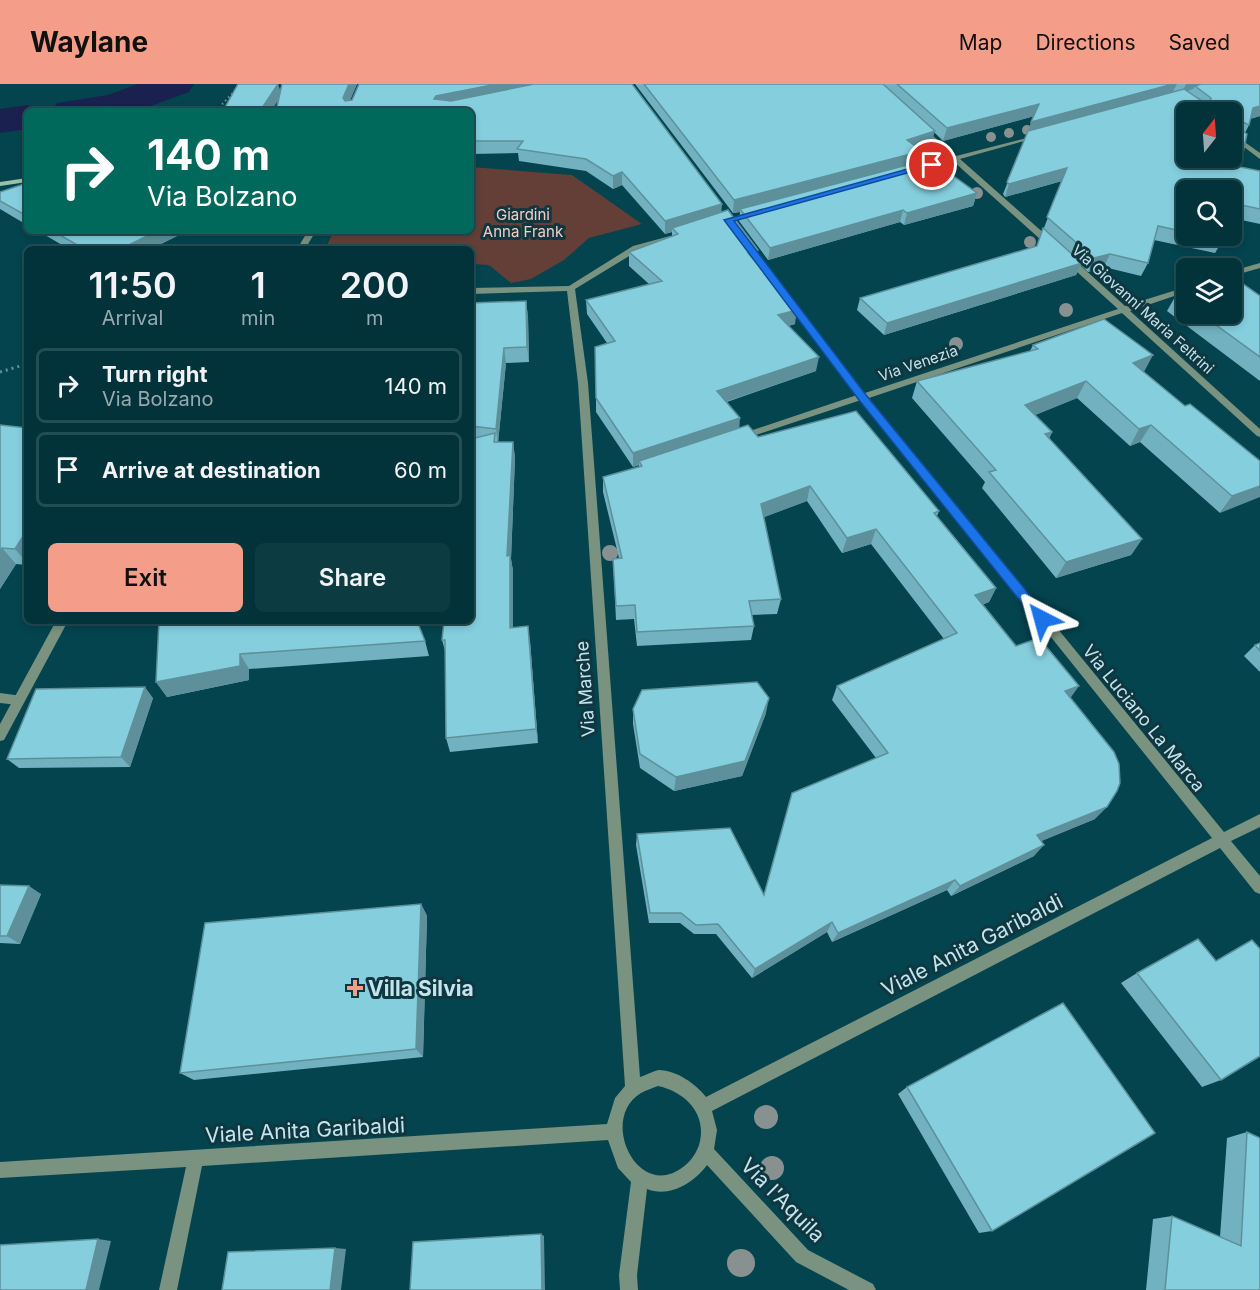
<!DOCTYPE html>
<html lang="en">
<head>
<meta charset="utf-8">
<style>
	body { margin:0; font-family:Inter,sans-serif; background:#0c3b42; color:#f1f3f6; height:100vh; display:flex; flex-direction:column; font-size:22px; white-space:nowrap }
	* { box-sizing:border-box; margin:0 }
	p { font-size:20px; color:#96aaaf }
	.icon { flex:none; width:33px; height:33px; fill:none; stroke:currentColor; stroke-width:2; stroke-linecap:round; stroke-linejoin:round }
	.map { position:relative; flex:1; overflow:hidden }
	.panel { position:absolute; left:24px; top:162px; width:450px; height:378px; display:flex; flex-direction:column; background:#02333b; border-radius:9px; box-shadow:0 3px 9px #0003,0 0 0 2px #234e55 }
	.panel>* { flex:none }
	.banner { position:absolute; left:24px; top:24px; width:450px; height:126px; border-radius:9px; box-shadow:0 3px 9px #0003,0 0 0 2px #234e55; background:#00695c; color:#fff; overflow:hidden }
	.needle { width:39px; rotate:17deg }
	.controls { position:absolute; left:1176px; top:18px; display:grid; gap:12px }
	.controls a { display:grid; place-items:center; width:66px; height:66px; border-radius:9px; background:#02333b; box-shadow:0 3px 9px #0003,0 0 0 2px #234e55; font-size:30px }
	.pin { position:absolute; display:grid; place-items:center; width:51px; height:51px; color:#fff; margin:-26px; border:3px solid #fff; border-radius:50%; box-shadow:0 2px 6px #0007 }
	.me { position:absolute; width:66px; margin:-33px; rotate:321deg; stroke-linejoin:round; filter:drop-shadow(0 0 4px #0008) }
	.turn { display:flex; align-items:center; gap:21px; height:126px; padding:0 24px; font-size:27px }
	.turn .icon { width:78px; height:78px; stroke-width:2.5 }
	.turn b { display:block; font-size:42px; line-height:51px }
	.eta { display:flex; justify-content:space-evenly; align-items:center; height:102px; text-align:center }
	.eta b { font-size:36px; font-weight:600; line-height:42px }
	.cta { display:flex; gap:12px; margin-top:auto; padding:12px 24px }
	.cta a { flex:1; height:69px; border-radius:9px; background:#f49e8a; color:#111; font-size:24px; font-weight:600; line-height:69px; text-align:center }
	.cta a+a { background:#0c3b42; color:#f1f3f6 }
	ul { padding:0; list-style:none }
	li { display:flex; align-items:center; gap:18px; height:75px; margin:0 12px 9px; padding:0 12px; border:3px solid #234e55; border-radius:9px }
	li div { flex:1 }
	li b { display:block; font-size:22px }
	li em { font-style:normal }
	header { display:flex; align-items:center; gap:36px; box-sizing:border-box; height:84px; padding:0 30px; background:#f49e8a; color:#111 }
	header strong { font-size:28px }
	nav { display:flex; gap:33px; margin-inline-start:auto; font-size:21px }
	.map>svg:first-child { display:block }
</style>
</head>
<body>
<header>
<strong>Waylane</strong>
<nav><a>Map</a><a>Directions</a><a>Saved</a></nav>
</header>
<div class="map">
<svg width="1260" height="1206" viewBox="0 0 1260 1206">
	<rect width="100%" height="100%" fill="#03444f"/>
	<!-- green -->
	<polygon fill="#633f37" points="471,83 572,91 642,140 589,154 564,176 531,195 511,199 489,181 471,180 471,165 325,165 334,147 471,147"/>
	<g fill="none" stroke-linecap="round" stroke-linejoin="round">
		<!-- river -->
		<g fill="#1b214f" fill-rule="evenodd">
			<polygon points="138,0 194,0 189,8 137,27 51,27 57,19 108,11"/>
			<polygon points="27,21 43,27 27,27 27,45 0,49 0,25"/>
		</g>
		<!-- path-far1 -->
		<polyline stroke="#62949d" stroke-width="2" stroke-dasharray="1.5 3" stroke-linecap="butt" points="216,27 241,0"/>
		<!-- path -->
		<polyline stroke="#62949d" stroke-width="3" stroke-dasharray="2 4" stroke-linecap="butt" points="0,288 27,280"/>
		<!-- minor -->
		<g fill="#7a9280" fill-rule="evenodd">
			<polygon points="920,44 924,44 956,72 1042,50 1042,52 960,75 1056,160 1056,164 1050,164 953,77 920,85 920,81 950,73 920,46"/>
			<path d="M670 152H673V156L639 166 575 205 588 299 640 993C646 991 653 987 659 986 676 986 696 1000 706 1013L1212 754 861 316 744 355H738V351L857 311 745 164V160H751L865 309 1118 225 1065 177V173H1071L1125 222 1186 203V208L1130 227 1260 345V353L1257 352 1122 229 869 314 1224 748 1260 730V743L1231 757 1260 792V810L1255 808 1220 764 712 1027 717 1046 714 1065 808 1166 873 1200 876 1206H849L796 1178 707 1081C694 1099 669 1114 647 1105L637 1191 638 1206H620L619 1191 631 1098 618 1084 608 1056 202 1082 177 1206H159L186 1083 0 1094V1078L607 1040 615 1014 625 1002 578 299 567 207 471 210V204L569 202 633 162ZM658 1002C686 1008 708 1031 699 1061 696 1070 690 1078 683 1083 638 1118 598 1035 641 1009 646 1006 653 1004 658 1002Z"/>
			<polygon points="1260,179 1260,184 1232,192 1232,187"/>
			<polygon points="0,609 22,612 24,616 22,620 18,621 0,619"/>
		</g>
		<!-- tertiary -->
		<g fill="#7a9280" fill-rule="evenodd">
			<polygon points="1232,49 1260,69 1260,75 1232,54"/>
			<polygon points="308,147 316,147 305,165 297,165"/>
			<polygon points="56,537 68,537 4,656 0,657 0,640"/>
		</g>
		<!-- secondary -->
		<polygon fill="#9cc2a6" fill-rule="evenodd" points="27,94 27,98 0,102 0,98"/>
	</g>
	<!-- trees -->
	<g fill="#889090">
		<circle cx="1027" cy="46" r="5"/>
		<circle cx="1009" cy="49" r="5"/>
		<circle cx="991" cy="53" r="5"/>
		<circle cx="977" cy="109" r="6"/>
		<circle cx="1030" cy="158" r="6"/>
		<circle cx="1066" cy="226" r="7"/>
		<circle cx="956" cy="260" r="7"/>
		<circle cx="610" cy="469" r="8"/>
		<circle cx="766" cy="1033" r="12"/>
		<circle cx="772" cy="1084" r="12"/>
		<circle cx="741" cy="1179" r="14"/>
	</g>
	<!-- wall -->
	<g fill="#72b1bf">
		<polygon points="282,0 357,0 350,16 632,0 722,129 758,166 757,178 795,240 788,242 816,287 727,318 739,344 939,427 937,432 996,504 989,518 982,521 1016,562 1070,614 1095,735 1041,757 1034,772 951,812 947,806 832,858 827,848 752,894 716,850 694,850 680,839 649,839 636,761 637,750 764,810 792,709 876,674 832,616 837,602 944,555 871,460 842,469 807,417 764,433 781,515 777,530 752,531 754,542 751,556 637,562 634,535 616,536 613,475 619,474 603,408 603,393 639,383 639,381 633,383 596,328 596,314 607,259 587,230 586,216 649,200 629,182 629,168 672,152 672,148 665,150 622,101 613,105 586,87 519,77 518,69 471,70 471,27 278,16"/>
		<polygon points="635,0 1260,0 1260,32 1250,35 1249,41 1245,49 1240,83 1260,87 1260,140 1232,134 1232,106 1186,106 1186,152 1224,152 1223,156 1215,169 1154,156 1148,179 1141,192 1104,183 1088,188 1081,181 1076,191 884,251 857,226 860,214 1037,162 1062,97 1005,113 1003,110 1034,32 943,57 934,48 931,60 918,64 919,77 977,109 973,122 904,141 900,138 768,176 739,137 740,128 733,129"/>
		<polygon points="27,99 27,141 0,125 0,108"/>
		<polygon points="38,147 187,147 151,165 69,165"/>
		<polygon points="1186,207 1186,230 1232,230 1260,212 1260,297 1167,227 1176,211"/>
		<polygon points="526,217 528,233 529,278 506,279 498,358 513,358 515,374 511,475 513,487 513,544 530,557 538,659 450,668 446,654 445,567 442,556 471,537 471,219"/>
		<polygon points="1033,261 1144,288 1185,322 1260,377 1220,429 1140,358 1130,362 1077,314 1035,331 1052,348 1049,355 1142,455 1131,471 1056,494 982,404 985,398 912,314 917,297 1030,267"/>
		<polygon points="0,341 27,344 27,481 16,480 0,505"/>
		<polygon points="159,537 425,557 429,572 249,585 249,596 167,613 156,598"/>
		<polygon points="1260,559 1260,588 1244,572 1255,561"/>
		<polygon points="153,614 130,683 19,684 7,675"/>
		<polygon points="633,625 766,629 742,692 674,707 640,684 633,640"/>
		<polygon points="0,801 41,810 20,860 0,859"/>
		<polygon points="421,820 427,832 423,973 194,996 180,989"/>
		<polygon points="1137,889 1221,996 1202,1003 1121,899"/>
		<polygon points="907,1003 992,1147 979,1149 898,1010"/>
		<polygon points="1247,1048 1260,1206 1146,1206 1153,1135 1172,1132 1220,1153 1227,1054"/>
	</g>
	<!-- shaded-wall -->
	<g fill="#5d909b">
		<polygon points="278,0 282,11 271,27 260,27"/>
		<polygon points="349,0 357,0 346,26 343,14"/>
		<polygon points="497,0 560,0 436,27 434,15 436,12"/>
		<polygon points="1173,0 1177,0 1171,11 1027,51 1031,38"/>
		<polygon points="1186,0 1213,0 1195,2 1193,5 1182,9"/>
		<polygon points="1039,20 1035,32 943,57 947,44"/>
		<polygon points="1260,22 1260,32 1246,36 1253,24"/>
		<polygon points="935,47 931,60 904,69 907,56"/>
		<polygon points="922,67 919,80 740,125 740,128 733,129 734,116"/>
		<polygon points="1067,84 1062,97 1005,113 1009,100"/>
		<polygon points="622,88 622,101 613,105 613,92"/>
		<polygon points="977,109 973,122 904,141 907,129"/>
		<polygon points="722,120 721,133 672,144 672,148 665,150 665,137"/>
		<polygon points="903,126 900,138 768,176 770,164"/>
		<polygon points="157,147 187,147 151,165 121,165"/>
		<polygon points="758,166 756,180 748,169"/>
		<polygon points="1110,170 1104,183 1088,188 1094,174"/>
		<polygon points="1082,179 1076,191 884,251 887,239"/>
		<polygon points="526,217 528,233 529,278 527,263"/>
		<polygon points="797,226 795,240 776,246 778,231"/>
		<polygon points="504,264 506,279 498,360 496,345"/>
		<polygon points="1153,271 1144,288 1133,279"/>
		<polygon points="819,273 816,287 716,321 717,307"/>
		<polygon points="1086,297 1077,314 1018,338 1025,321"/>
		<polygon points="740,334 739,348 639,377 639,381 633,383 633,369"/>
		<polygon points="1151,341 1140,358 1130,362 1139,345"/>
		<polygon points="1052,348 1044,365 1045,350"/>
		<polygon points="513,358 515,374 511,475 513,487 513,559 510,544 507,472"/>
		<polygon points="810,402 807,417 759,435 761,420"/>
		<polygon points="1260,402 1260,413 1220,429 1232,412"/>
		<polygon points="876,445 871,460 842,469 847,454"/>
		<polygon points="27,446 27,479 15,465"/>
		<polygon points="1142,455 1131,471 1056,494 1066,478"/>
		<polygon points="2,464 16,480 0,505 0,467"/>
		<polygon points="996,504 989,518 968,526 975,511"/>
		<polygon points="528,542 530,557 538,659 536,645"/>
		<polygon points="240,570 249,585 249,596 167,613 156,598"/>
		<polygon points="1079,602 1069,616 1065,607"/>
		<polygon points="145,603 153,614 130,683 121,673"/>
		<polygon points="769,614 766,629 742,692 674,707 676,693"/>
		<polygon points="1107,723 1095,735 1027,763 1037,751"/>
		<polygon points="1044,761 1034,772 951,812 960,802"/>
		<polygon points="955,796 947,806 832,858 838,849"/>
		<polygon points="29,802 41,810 20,860 7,852"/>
		<polygon points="421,820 427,832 423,973 416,965"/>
		<polygon points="832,838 827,848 752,894 755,885"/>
		<polygon points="541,1150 544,1152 545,1206 542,1206"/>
		<polygon points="98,1155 111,1157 99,1206 86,1206"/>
		<polygon points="335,1164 346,1165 341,1206 330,1206"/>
	</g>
	<!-- building -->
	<g fill="#85cede" stroke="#5d909b" stroke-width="1.5" fill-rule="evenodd">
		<polygon points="238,0 278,0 260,27 223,27"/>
		<polygon points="282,0 349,0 343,14 345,17 352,16 359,0 497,0 436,12 434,15 451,17 534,0 632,0 722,120 665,137 622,88 613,92 586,75 517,65 523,57 471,57 471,27 276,27"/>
		<polygon points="644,0 883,0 935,47 907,56 922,67 734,116"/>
		<polygon points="897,0 1173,0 1031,38 1039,20 947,44"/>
		<path d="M1201 0H1260V22L1253 24 1249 41 1237 35V43L1247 50 1240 83 1260 87V125L1232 119V106H1186V148L1158 142 1148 179 1110 170 1094 174 1047 133 1067 84 1009 100 1007 98 1028 47 1184 5 1202 17 1210 18 1211 14 1195 2ZM1186 28H1232V74H1186Z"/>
		<polygon points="930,75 977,109 907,129 903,126 770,164 740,125"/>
		<polygon points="27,99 27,132 0,117 0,108"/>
		<polygon points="728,126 758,166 748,169 797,226 778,231 819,273 717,307 740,334 633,369 596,314 595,263 615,257 586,216 662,197 629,168 678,150 672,144"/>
		<polygon points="1043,144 1082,179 887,239 860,214 1037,162"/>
		<polygon points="53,147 157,147 121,165 84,165"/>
		<polygon points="1201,152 1224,152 1223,156"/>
		<polygon points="1232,192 1260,212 1260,273 1201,230 1232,230"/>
		<polygon points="1186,207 1186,219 1176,211"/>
		<polygon points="526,217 527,263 504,264 496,345 471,342 471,219"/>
		<polygon points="1104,235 1153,271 1133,279 1185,322 1190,320 1260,377 1260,402 1232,412 1151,341 1139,345 1086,297 1025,321 1052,348 1045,350 1142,455 1066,478 989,388 996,386 917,297 1038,265 1033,261"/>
		<polygon points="856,327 939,427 934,429 996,504 975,511 1016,562 1039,554 1079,602 1065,607 1114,668 1119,680 1120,699 1117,707 1107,723 1037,751 1044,761 960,802 955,796 838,849 832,838 755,885 718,840 696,841 681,829 650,829 637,750 730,744 764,811 792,709 888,669 837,602 957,549 876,445 847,454 810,402 761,420 781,515 749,517 754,542 637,548 635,521 616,522 613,475 622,474 603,393 642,382 639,377 748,341 758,353"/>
		<polygon points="0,341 27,344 27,446 15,465 2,464 0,467"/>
		<polygon points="495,349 494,358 513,358 507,472 510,471 510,544 528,542 536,645 446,654 445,556 442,556 444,537 471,537 471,355"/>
		<polygon points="159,537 417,537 425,557 240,570 240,582 156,598"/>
		<polygon points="1260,559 1260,567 1255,561"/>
		<polygon points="757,598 769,614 745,677 676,693 640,670 633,625 642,606"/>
		<polygon points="145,603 121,673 7,675 36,605"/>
		<polygon points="0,801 29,802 7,852 0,852"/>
		<polygon points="421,820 416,965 180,989 205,839"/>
		<polygon points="1198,855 1216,877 1252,856 1260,865 1260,972 1221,996 1137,889"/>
		<polygon points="1063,919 1155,1049 992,1147 907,1003"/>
		<polygon points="1247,1048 1260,1054 1260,1206 1165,1206 1172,1132 1241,1162"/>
		<polygon points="541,1150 542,1206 410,1206 413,1158"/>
		<polygon points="98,1155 86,1206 0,1206 0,1161"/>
		<polygon points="335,1164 330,1206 222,1206 228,1168"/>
	</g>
	<!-- route -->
	<polygon fill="#1a73e8" stroke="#114b97" stroke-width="1.5" points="929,79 936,81 734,137 866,311 1046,531 1048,535 1046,538 1037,538 859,316 724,136"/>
	<!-- markers -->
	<path fill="#f49e8a" stroke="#10373f" stroke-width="2" d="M352 895h6v6h6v6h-6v6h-6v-6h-6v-6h6z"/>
	<g text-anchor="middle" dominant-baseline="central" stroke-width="6" stroke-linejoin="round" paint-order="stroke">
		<!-- far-park labels -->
		<g font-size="15" fill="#f5cec5" stroke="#10373f">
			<text x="523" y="130">Giardini<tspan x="523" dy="17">Anna Frank</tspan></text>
		</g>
		<!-- far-street labels -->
		<g font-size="15" fill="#c3e6ee" stroke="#10373f">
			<text transform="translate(1143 225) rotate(42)">Via Giovanni Maria Feltrini</text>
			<text transform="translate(918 279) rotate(-19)">Via Venezia</text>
		</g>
		<!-- street labels -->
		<g font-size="18" fill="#c3e6ee" stroke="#10373f">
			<text transform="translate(585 605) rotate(-94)">Via Marche</text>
			<text transform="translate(1144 634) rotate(51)">Via Luciano La Marca</text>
		</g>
		<!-- near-street labels -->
		<g font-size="21" fill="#c3e6ee" stroke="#10373f">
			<text transform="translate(972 861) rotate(-27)">Viale Anita Garibaldi</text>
			<text transform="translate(305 1046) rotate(-3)">Viale Anita Garibaldi</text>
			<text transform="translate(783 1116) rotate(45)">Via l'Aquila</text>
		</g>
		<!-- near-poi labels -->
		<g font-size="21" font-weight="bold" fill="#c3e6ee" stroke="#10373f" text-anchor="start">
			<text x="368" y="904">Villa Silvia</text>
		</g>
	</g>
</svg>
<div class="controls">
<a><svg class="needle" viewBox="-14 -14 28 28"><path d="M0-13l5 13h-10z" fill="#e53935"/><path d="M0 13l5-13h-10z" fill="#96aaaf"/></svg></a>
<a><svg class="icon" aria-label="search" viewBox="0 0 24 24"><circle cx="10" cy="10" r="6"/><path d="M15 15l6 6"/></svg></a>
<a><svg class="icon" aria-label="layers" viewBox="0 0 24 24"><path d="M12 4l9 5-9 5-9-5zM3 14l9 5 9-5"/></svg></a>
</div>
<div class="pin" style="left:932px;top:81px;background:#d93025"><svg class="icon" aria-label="arrive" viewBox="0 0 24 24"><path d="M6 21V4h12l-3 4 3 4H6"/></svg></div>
<svg class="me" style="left:1042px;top:535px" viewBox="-20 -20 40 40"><path d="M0-17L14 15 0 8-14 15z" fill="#1a73e8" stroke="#fff" stroke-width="4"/></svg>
<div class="banner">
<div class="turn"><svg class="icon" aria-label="right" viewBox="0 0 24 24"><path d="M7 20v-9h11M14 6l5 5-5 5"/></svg><div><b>140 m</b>Via Bolzano</div></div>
</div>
<section class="panel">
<div class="eta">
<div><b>11:50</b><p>Arrival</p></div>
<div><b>1</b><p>min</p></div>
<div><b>200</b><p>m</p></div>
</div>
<ul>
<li><svg class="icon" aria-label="right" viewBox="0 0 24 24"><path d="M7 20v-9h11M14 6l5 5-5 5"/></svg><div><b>Turn right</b><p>Via Bolzano</p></div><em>140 m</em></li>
<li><svg class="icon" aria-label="arrive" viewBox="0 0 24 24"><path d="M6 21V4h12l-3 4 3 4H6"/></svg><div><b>Arrive at destination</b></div><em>60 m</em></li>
</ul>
<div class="cta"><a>Exit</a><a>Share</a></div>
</section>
</div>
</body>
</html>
